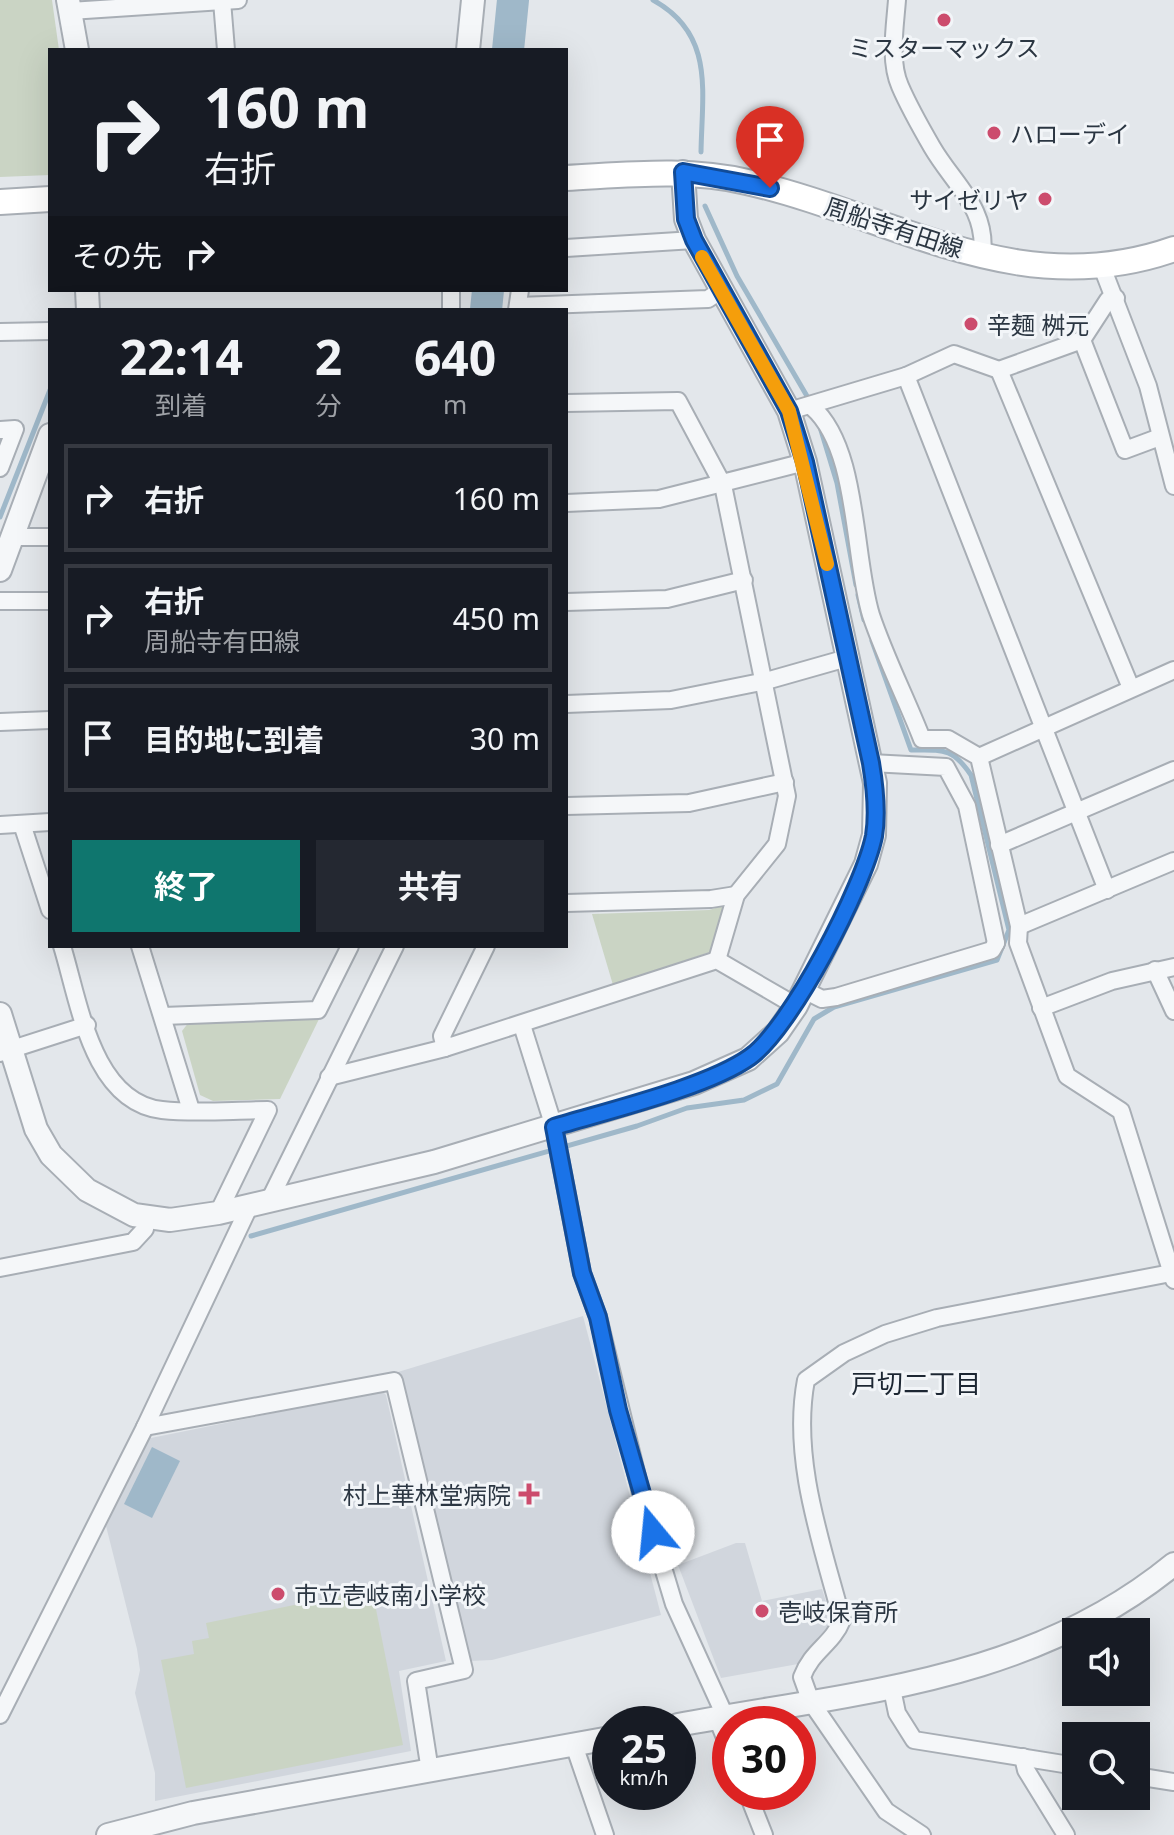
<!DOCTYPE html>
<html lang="ja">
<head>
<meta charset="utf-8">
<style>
	body { margin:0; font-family:"Noto Sans","Noto Sans JP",sans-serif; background:#242831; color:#f1f3f6; height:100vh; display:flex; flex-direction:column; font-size:30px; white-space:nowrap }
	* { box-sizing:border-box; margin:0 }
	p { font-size:26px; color:#9ea1a6 }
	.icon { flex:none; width:44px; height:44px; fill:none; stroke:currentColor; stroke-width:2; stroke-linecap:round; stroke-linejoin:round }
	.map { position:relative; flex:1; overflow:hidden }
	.panel { position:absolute; left:48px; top:308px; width:520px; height:640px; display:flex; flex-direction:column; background:#171b24; border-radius:0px; box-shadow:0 8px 32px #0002 }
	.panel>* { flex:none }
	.banner { position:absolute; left:48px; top:48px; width:520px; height:244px; border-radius:0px; box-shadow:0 8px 32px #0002; background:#171b24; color:#f1f3f6; overflow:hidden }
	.tools { position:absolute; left:1062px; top:1618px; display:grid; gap:16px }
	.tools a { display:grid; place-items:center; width:88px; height:88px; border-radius:0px; background:#171b24; box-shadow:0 8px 32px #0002; font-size:40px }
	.speed { position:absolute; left:592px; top:1706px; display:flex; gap:16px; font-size:40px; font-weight:700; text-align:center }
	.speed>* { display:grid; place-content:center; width:104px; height:104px; border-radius:50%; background:#171b24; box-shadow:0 8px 32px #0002; line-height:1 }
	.speed small { font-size:20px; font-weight:400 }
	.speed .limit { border:12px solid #d22; background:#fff; color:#111 }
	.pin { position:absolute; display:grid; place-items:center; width:68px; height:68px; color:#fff; margin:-82px -34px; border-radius:50% 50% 50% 0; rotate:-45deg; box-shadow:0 0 8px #0007 }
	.pin .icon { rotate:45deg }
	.me { position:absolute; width:88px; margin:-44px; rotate:343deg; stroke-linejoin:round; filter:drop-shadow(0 0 6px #0008) }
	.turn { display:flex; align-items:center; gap:28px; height:168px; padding:0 24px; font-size:36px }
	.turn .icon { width:104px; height:104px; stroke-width:2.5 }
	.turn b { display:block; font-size:56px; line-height:68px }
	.then { display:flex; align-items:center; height:76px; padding:0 24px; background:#0003; gap:16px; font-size:30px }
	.eta { display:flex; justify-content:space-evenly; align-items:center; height:136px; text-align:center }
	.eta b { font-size:48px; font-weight:700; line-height:56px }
	.button { display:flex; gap:16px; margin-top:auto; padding:16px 24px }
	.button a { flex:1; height:92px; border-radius:0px; background:#0f766e; color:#fff; font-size:32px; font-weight:700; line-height:92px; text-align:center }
	.button a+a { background:#242831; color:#f1f3f6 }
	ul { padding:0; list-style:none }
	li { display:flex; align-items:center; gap:24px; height:108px; margin:0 16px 12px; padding:0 8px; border:4px solid #363941; border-radius:0px }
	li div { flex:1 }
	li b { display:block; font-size:30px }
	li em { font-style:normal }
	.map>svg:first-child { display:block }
</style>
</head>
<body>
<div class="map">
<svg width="1174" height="1835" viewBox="0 0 1174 1835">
	<rect width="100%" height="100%" fill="#e3e7eb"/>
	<!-- built -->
	<g fill="#d1d6dd">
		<polygon points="583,1316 661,1615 492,1660 470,1661 398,1372"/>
		<polygon points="382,1391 386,1395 446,1661 399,1671 411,1751 155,1801 155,1773 135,1693 140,1670 137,1649 106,1526 146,1439"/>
		<polygon points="736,1543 745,1543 762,1601 822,1589 832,1621 798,1664 721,1678 678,1565"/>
	</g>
	<!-- green -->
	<g fill="#cad4c4">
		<polygon points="0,0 52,0 59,50 50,50 50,175 0,177"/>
		<polygon points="729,904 713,951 613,985 592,914 709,910"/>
		<polygon points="320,1017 280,1099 213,1101 200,1095 182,1031 189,1022"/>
		<polygon points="372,1589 403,1745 186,1788 161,1660 194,1654 192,1641 209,1638 206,1623"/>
	</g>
	<!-- water -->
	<polygon fill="#9fb8c9" points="152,1447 180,1461 152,1518 124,1504"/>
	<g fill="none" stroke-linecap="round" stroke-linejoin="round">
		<!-- stream -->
		<g stroke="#9fb8c9" stroke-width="5">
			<path d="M653 0C715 34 702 91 701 152"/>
			<polyline points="705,206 737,276 811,403"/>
			<polyline points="820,427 837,483 856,585"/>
			<polyline points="0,517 50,390"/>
			<polyline points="858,595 864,620"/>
			<path d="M251 1236 637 1126 687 1108 744 1100 777 1084 814 1019 834 1007 997 960 1009 930 971 775C952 747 943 750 911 750L872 641"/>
		</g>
		<!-- river -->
		<g stroke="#9fb8c9" stroke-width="32">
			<polyline points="508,50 513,0"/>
			<polyline points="486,310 488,290"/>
		</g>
		<defs>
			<g id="minor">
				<path d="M897 0C895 27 889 61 900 86 909 107 921 128 932 147 954 185 988 208 982 256"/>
				<polyline points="222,1 226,50"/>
				<polyline points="70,11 238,0"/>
				<polyline points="566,248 694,240"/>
				<polyline points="1102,267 1148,386 1174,486"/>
				<polyline points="518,306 708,299 720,291"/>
				<polyline points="451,310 451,290"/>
				<polyline points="517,310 520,290"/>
				<polyline points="0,332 50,331"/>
				<polyline points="1082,340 1125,450 1160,437"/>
				<polyline points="999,370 1131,688"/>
				<polyline points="906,376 1107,890"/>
				<polyline points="566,403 678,401 723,485 787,796 777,844 736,895 717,960"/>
				<path d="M812 407C859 448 853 557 871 615 885 657 906 698 922 739H948L979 757 1019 926 1018 943 1067 1076 1121 1111 1174 1280"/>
				<polyline points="789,411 906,376 954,354 999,370 1082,340 1108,300 1116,298"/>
				<polyline points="0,430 15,429 0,468"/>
				<polyline points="566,503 659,499 805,462"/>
				<polyline points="13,537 50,537"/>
				<polyline points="0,601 50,601"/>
				<polyline points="566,602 667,599 744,580"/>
				<polyline points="566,704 671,700 766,681 847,658"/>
				<polyline points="0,722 50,720"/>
				<polyline points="979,757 1174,670"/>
				<polyline points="871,763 946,767 967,806 996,943"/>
				<polyline points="566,806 689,803 785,782"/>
				<polyline points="22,824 50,910"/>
				<polyline points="0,825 50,822"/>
				<polyline points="999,845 1174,770"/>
				<polyline points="566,903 711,899 736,895"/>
				<polyline points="1019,926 1174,861"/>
				<path d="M62 946C79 1001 92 1102 162 1110 197 1114 233 1110 268 1110L218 1213"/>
				<polyline points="140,946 191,1110"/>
				<polyline points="1155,970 1174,1011"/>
				<polyline points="804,990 822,999 836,997 992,950 996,943"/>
				<polyline points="1041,1008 1112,981 1174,967"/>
				<polyline points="163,1016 318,1010 350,946"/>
				<polyline points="522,1025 554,1127 582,1273 598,1317 643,1501 674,1604 726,1718"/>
				<polyline points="445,1048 442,1036 486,946"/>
				<polyline points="0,1053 87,1025"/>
				<polyline points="329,1077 445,1048 717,960 796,1006"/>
				<polyline points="269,1201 395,946"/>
				<polyline points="0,1268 133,1242 145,1229 146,1218"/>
				<polyline points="145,1427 394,1381 464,1670 416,1681 430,1771"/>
				<polyline points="892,1689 897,1713 914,1740 1076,1766"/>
				<polyline points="0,1715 145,1427 249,1207"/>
				<polyline points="717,1718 730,1750"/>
				<polyline points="574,1745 605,1835"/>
				<polyline points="1023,1757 1026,1770 1066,1835"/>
				<polyline points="1136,1776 1174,1782"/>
				<polyline points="747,1792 764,1835"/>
				<path d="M922 1835 886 1811 811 1702 802 1677C812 1650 832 1645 842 1620 822 1544 791 1459 806 1380L844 1353 885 1334 937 1318 1171 1273"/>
			</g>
			<g id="tertiary">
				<polyline points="68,0 77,50"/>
				<polyline points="468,50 473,0"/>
				<polyline points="87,290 88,310"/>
				<polyline points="0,570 50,435"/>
				<polyline points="0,1014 36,1129 51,1155 87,1190 134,1215 170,1220 218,1213 434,1162 694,1083 748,1059 778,1032 796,1006 866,864 874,835 875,783 805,462 789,411 694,240 686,219 683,172"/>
				<path d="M678 1725C854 1692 1029 1683 1174 1564"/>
				<polyline points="108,1835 193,1813 610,1738"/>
			</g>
			<g id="secondary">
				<path d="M566 178C627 175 687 168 747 182 895 216 1018 304 1174 249"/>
				<polyline points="0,202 50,199"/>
			</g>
		</defs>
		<!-- minor casing -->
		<use href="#minor" stroke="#a8aeb5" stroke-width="20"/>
		<!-- tertiary casing -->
		<use href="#tertiary" stroke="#a8aeb5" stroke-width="26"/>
		<!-- secondary casing -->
		<use href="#secondary" stroke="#a8aeb5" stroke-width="28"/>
		<!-- minor -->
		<use href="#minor" stroke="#f5f7f9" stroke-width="16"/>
		<!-- tertiary -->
		<use href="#tertiary" stroke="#f5f7f9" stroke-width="22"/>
		<!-- secondary -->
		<use href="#secondary" stroke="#fff" stroke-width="24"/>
	</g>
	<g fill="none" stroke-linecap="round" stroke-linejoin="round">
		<defs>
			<path id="route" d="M653 1532 618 1410 598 1317 582 1273 554 1127C607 1111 708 1087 750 1057 791 1028 864 886 874 836 878 812 875 787 871 763L805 462 789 411 694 240 686 219 683 172 770 188"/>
		</defs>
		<!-- route casing -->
		<use href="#route" stroke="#114b97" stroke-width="20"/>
		<!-- route -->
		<use href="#route" stroke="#1a73e8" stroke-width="14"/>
		<!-- slow -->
		<polyline stroke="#f59e0b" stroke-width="14" points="702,257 789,411 827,564"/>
	</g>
	<!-- markers -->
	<g fill="#cc4c6d" stroke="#f2f5f8" stroke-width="3">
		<circle cx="944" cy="20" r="8"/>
		<circle cx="994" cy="133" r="8"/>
		<circle cx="1045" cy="199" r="8"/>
		<circle cx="971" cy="324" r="8"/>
		<path d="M525 1482h8v8h8v8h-8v8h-8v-8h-8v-8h8z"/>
		<circle cx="278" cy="1594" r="8"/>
		<circle cx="762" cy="1611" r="8"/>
	</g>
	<g text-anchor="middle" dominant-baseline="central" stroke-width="6" stroke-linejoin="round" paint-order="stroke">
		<!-- poi labels -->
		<g font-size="24" fill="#2b3642" stroke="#f2f5f8" text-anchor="start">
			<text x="944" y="47" text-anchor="middle">ミスターマックス</text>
			<text x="1010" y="133">ハローデイ</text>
			<text x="1029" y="199" text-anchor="end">サイゼリヤ</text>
			<text x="987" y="324">辛麺 桝元</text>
			<text x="511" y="1494" text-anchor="end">村上華林堂病院</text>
			<text x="294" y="1594">市立壱岐南小学校</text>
			<text x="778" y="1611">壱岐保育所</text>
		</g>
		<!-- street labels -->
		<g font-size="24" fill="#2b3642" stroke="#f2f5f8">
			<text transform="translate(894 227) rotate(18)">周船寺有田線</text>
		</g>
		<!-- neighbourhood labels -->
		<g font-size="26" fill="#1d2733" stroke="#f2f5f8">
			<text x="916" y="1383">戸切二丁目</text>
		</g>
	</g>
</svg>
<div class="tools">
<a><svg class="icon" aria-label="sound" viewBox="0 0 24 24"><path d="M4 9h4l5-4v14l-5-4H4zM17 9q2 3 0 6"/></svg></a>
<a><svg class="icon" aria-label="search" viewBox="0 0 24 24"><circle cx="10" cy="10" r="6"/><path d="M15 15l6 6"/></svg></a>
</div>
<div class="speed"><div>25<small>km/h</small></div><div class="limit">30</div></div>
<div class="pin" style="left:770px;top:188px;background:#d93025"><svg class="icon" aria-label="arrive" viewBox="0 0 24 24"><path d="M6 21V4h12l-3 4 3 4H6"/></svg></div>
<svg class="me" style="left:653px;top:1532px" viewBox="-20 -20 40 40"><circle r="19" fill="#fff"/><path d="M0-13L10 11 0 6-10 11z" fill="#1a73e8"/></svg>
<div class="banner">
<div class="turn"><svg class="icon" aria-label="right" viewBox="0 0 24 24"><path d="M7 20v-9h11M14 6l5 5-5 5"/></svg><div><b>160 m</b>右折</div></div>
<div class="then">その先<svg class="icon" aria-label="right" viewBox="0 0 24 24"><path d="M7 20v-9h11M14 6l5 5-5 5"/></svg></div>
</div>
<section class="panel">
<div class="eta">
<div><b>22:14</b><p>到着</p></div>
<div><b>2</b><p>分</p></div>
<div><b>640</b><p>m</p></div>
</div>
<ul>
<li><svg class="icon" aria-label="right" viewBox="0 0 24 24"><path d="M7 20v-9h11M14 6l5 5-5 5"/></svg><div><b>右折</b></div><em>160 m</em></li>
<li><svg class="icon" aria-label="right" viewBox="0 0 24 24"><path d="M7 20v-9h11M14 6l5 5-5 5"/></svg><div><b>右折</b><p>周船寺有田線</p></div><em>450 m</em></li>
<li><svg class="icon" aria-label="arrive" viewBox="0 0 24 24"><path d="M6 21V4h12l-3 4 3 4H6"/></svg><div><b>目的地に到着</b></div><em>30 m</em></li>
</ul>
<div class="button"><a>終了</a><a>共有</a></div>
</section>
</div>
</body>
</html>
